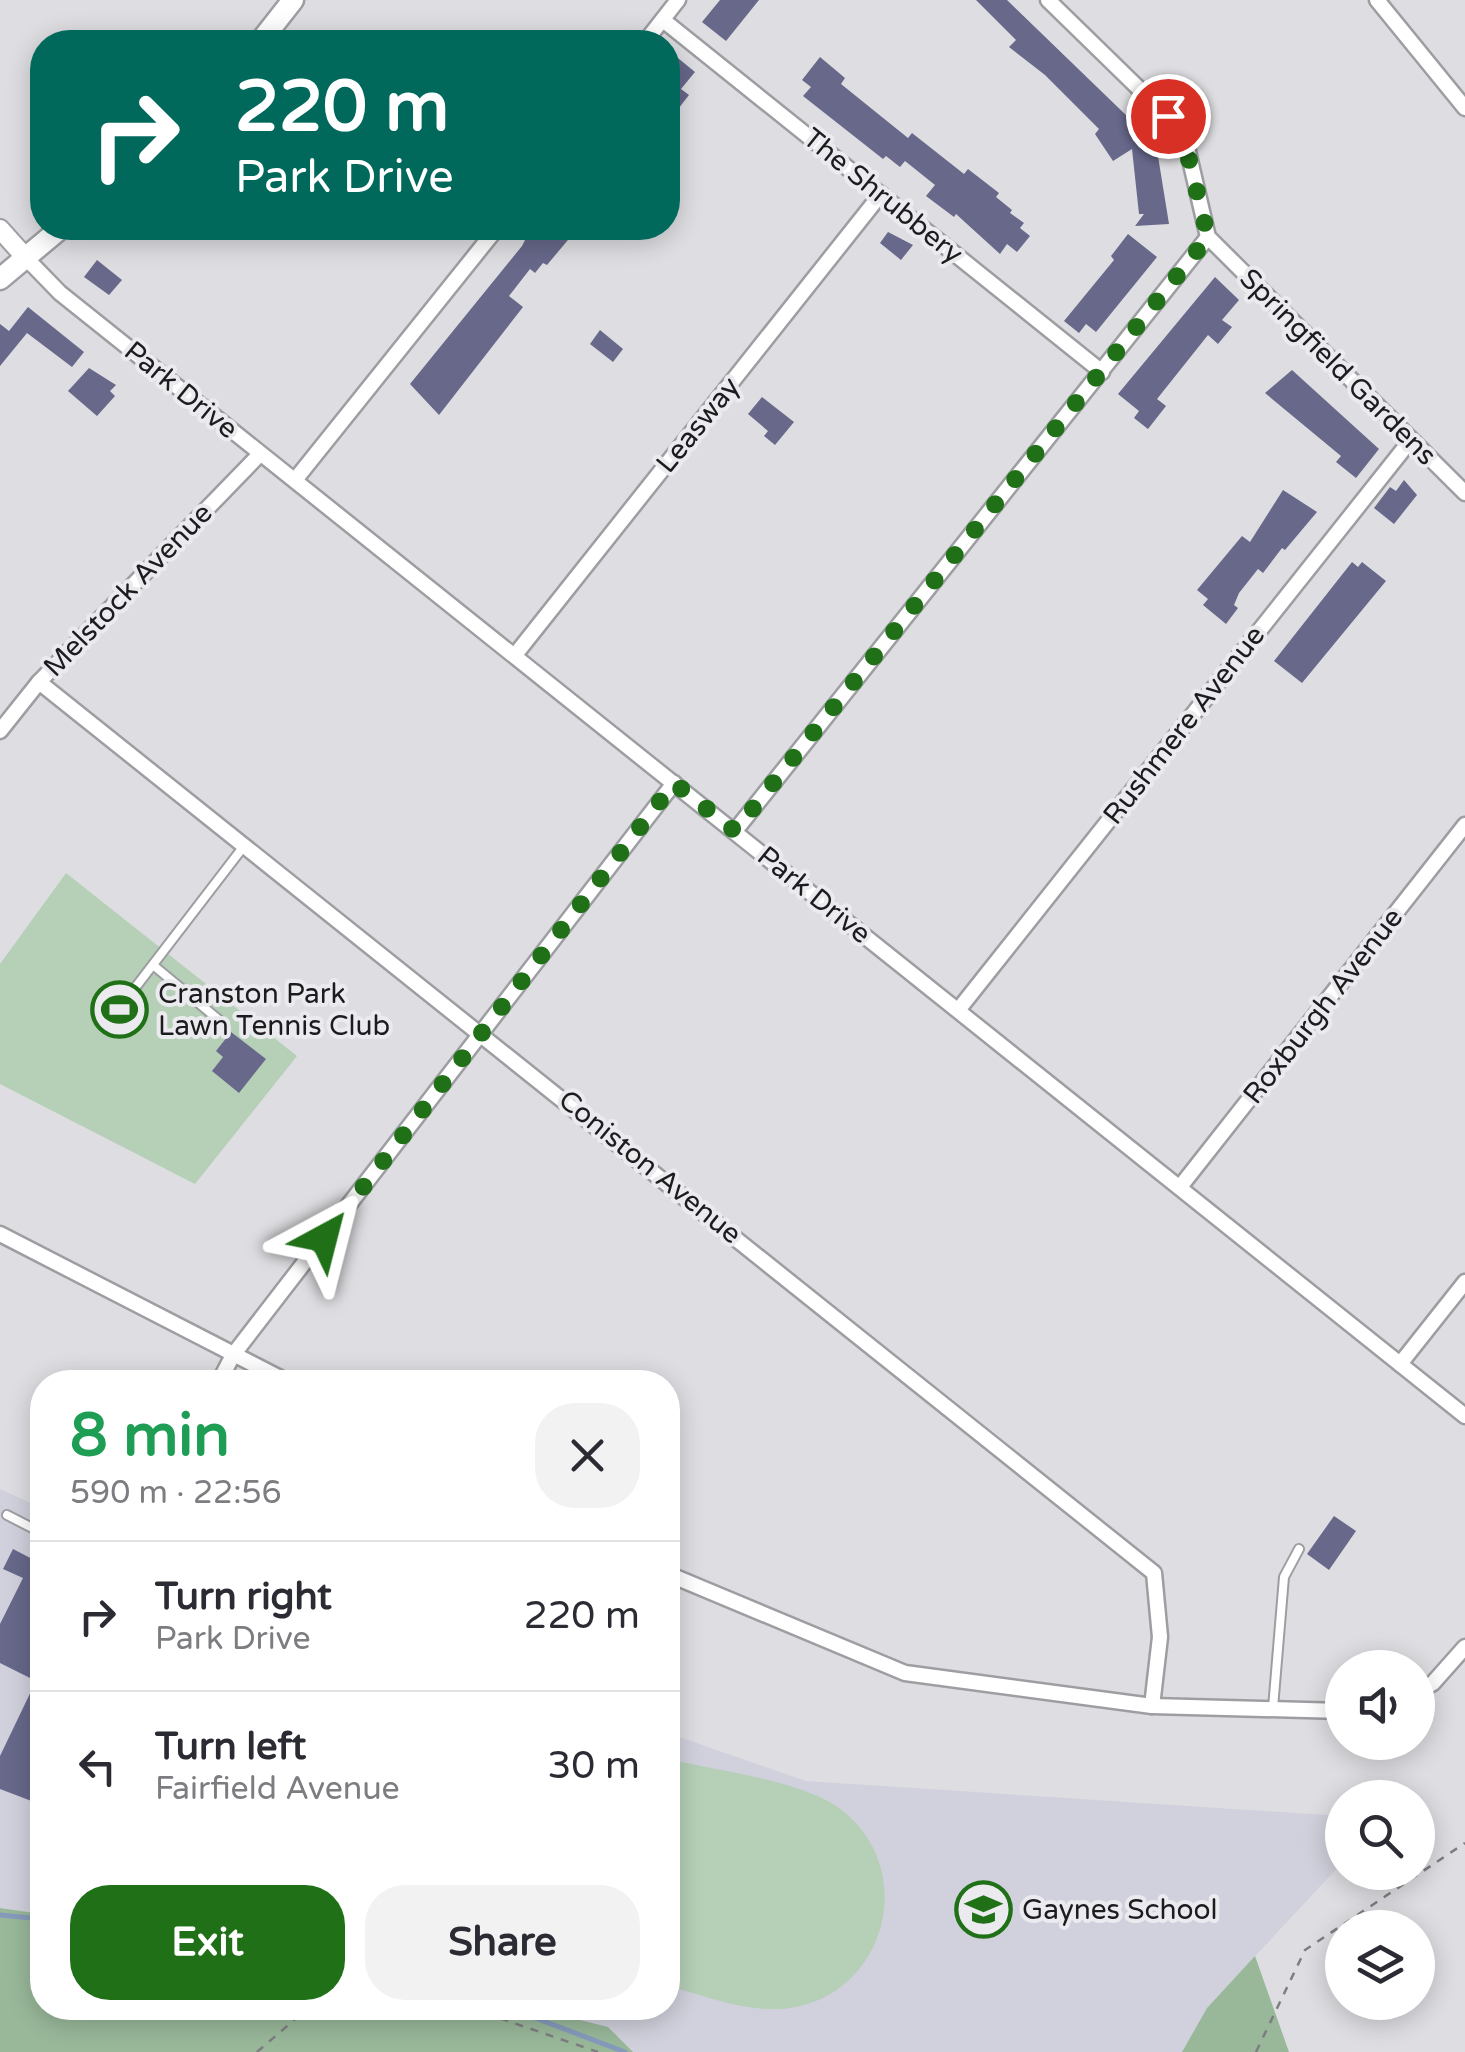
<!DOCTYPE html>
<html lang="en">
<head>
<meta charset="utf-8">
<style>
	body { margin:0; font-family:"Varela Round",sans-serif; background:#f2f2f3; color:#2b2b33; height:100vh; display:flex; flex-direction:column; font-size:38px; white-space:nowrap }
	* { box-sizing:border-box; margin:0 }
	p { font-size:32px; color:#7c7c81 }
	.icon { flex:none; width:55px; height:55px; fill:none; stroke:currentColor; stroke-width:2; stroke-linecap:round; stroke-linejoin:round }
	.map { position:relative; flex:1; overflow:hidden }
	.sheet { position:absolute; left:30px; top:1370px; width:650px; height:650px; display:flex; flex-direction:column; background:#fff; border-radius:40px; box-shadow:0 5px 25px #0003 }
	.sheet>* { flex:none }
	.top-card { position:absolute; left:30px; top:30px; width:650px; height:210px; border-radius:40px; box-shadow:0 5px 25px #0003; background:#00695c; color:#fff; overflow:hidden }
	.buttons { position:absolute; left:1325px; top:1650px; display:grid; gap:20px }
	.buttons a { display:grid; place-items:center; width:110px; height:110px; border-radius:50%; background:#fff; box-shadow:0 5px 25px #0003; font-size:50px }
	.pin { position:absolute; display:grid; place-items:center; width:85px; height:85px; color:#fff; margin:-42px; border:5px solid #fff; border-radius:50%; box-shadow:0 2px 10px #0007 }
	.me { position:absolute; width:110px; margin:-55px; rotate:38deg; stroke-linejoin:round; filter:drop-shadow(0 0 8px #0008) }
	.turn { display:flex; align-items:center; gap:35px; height:210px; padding:0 40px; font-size:45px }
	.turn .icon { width:130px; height:130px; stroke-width:2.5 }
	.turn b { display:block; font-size:70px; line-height:85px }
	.round { display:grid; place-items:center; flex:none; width:105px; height:105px; border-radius:40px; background:#f2f2f3 }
	.head { display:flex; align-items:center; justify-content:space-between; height:170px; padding:0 40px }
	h1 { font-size:60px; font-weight:800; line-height:75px; color:#1e9e55 }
	.cta { display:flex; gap:20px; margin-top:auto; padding:20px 40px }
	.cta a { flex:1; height:115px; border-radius:40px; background:#1f7017; color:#fff; font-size:40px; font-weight:800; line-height:115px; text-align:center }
	.cta a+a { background:#f2f2f3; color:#2b2b33 }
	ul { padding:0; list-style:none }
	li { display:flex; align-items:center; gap:30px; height:150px; padding:0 40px; border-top:2px solid #e1e1e2 }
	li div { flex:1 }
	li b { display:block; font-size:38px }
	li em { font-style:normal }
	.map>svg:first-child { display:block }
</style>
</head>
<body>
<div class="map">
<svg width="1465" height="2052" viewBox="0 0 1465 2052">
	<rect width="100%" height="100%" fill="#dedee2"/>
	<!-- built -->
	<g fill="#d0d1dc">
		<polygon points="0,1489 42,1508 42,1914 0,1908"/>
		<polygon points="668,1733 806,1781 1342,1816 1342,1863 1207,2008 1182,2052 625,2052 533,2008 668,2008"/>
	</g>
	<!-- green -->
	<g fill="#b6cfb7">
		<polygon points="66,873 297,1056 195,1184 0,1084 0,964"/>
		<path d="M668 1759C717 1771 805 1780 843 1811 917 1870 887 1989 796 2007 754 2016 707 1996 668 1986Z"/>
	</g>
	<!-- forest -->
	<g fill="#99b89a">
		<polygon points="0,1908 42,1914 42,2008 533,2008 608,2027 633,2052 0,2052"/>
		<polygon points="1255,1956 1289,2052 1182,2052 1207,2008"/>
	</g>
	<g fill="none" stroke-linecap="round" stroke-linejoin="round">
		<!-- stream -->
		<g stroke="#869bbc" stroke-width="5">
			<polyline points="0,1915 42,1919"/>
			<polyline points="509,2008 625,2052"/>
		</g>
	</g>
	<!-- building -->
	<g fill="#67688a">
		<polygon points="720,0 759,0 726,41 702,22"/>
		<polygon points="976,0 1007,0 1129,118 1128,110 1152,150 1157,150 1169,224 1135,226 1144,214 1139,214 1132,149 1113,161 1095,134 1099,129 1045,75 1009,47 1016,40"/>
		<polygon points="673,54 695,72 681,89 689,95 668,122 668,61"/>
		<polygon points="820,57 845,78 841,84 908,138 912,133 964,174 968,169 999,193 996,197 1012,210 1010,213 1024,223 1020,228 1030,236 1017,252 1007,244 1000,254 956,214 954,217 926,196 935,185 905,161 900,167 886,156 883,159 803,96 811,87 802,80"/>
		<polygon points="531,228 578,228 547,265 543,263 535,273 530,269 509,296 523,307 439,415 410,384 522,246"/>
		<polygon points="888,232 913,245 901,260 880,243"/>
		<polygon points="1128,234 1157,257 1096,332 1086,324 1079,333 1064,321 1114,260 1111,256"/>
		<polygon points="97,260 122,280 109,295 84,277"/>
		<polygon points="1215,277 1239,300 1222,320 1232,327 1218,344 1208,335 1157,399 1166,406 1148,429 1134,418 1139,411 1118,394"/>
		<polygon points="28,307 84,352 72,367 27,333 0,366 0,324 9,331"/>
		<polygon points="600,330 623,349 613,362 590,344"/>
		<polygon points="89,368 116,385 110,391 115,396 97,416 68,391"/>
		<polygon points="1292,370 1379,449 1356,478 1336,462 1341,456 1265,393"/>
		<polygon points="762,397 794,422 775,445 764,436 768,431 748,414"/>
		<polygon points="1404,480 1417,495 1394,524 1374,508 1390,487 1396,491"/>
		<polygon points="1283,490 1317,512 1285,550 1282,548 1263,573 1258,569 1239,593 1234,605 1238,608 1226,624 1203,605 1208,599 1197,590 1242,536 1250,542"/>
		<polygon points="1352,562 1358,567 1362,562 1386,581 1302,683 1274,661"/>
		<polygon points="231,1032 266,1059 239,1093 212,1071 223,1057 216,1051"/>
		<polygon points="1334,1516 1356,1531 1329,1570 1307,1554"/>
		<polygon points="13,1549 42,1564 42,1750 34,1766 42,1770 42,1805 0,1789 0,1756 36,1681 0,1663 0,1624 23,1578 3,1569"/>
	</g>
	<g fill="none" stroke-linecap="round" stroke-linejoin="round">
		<defs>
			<g id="service">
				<polyline points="153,965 225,1025"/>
				<polyline points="125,1001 244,846"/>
				<polyline points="7,1515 42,1533"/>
				<polyline points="1273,1708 1284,1577 1299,1549"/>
			</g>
			<g id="minor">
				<polyline points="1048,0 1167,116 1187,147 1208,237 1465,493"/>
				<polyline points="1377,0 1465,108"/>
				<polyline points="663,20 1102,372"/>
				<polyline points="645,42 678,0"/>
				<polyline points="26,258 60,293 1465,1416"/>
				<polyline points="295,480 497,228"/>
				<polyline points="515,655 881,194"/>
				<polyline points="39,682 1154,1573 1160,1637 1152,1706"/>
				<polyline points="0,731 39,682 260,454"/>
				<polyline points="735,831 1208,237"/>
				<polyline points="959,1009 1410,441"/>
				<polyline points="1180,1187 1465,825"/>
				<polyline points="0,1234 288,1382"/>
				<polyline points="1400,1364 1465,1282"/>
				<polyline points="219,1382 233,1355 674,783"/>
				<polyline points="668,1574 905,1673 1152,1706 1342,1711"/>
				<polyline points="1418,1692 1433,1683 1465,1647"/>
			</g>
			<polyline id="tertiary" points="0,229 26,258"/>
			<g id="secondary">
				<polyline points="260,42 293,0"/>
				<polyline points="0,279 61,228"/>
			</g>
		</defs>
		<!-- service casing -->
		<use href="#service" stroke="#9d9ea2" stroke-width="12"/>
		<!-- minor casing -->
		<use href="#minor" stroke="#9d9ea2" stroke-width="19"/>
		<!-- tertiary casing -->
		<use href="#tertiary" stroke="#9d9ea2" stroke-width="22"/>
		<!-- secondary casing -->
		<use href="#secondary" stroke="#9d9ea2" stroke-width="25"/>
		<!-- path -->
		<g stroke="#7e7e82" stroke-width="2.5" stroke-dasharray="8 8" stroke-linecap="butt">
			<polyline points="470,2008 598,2052"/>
			<polyline points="257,2052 308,2008"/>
			<polyline points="1256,2052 1305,1950 1465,1843"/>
		</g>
		<!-- service -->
		<use href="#service" stroke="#fff" stroke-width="8"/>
		<!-- minor -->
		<use href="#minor" stroke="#fff" stroke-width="14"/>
		<!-- tertiary -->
		<use href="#tertiary" stroke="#fff" stroke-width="18"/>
		<!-- secondary -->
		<use href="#secondary" stroke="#fff" stroke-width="20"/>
	</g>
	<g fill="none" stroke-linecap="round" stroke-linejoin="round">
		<!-- route -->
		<polyline stroke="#1f7017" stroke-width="18" stroke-dasharray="0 32.4" points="324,1238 674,783 735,831 1208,237 1186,147 1168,116"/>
	</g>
	<!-- icons -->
	<defs>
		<symbol id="stadium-ring" viewBox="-11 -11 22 22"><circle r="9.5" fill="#ebebef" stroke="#1f7017" stroke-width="1.5"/><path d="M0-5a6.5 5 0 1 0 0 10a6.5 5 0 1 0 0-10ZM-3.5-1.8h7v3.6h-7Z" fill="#1f7017"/></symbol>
		<symbol id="school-ring" viewBox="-11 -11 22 22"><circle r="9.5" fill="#ebebef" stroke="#1f7017" stroke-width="1.5"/><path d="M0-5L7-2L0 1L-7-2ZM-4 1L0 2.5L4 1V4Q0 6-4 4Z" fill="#1f7017"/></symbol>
	</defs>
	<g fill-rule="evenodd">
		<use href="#stadium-ring" x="88" y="978" width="63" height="63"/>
		<use href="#school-ring" x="952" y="1878" width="63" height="63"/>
	</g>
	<g text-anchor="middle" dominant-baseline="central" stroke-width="8" stroke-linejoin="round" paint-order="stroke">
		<!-- street labels -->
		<g font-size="28" fill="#1c1c1e" stroke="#ebebef">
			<text transform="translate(883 196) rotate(39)">The Shrubbery</text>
			<text transform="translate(1338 367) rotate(45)">Springfield Gardens</text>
			<text transform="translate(181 390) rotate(39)">Park Drive</text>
			<text transform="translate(698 425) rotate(-51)">Leasway</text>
			<text transform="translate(128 590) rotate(-46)">Melstock Avenue</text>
			<text transform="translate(1184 725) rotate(-52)">Rushmere Avenue</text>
			<text transform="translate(814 895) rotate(39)">Park Drive</text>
			<text transform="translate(1323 1006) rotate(-52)">Roxburgh Avenue</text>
			<text transform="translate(650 1167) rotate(39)">Coniston Avenue</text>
		</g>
		<!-- poi labels -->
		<g font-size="28" fill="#1c1c1e" stroke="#ebebef" text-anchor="start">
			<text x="158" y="994">Cranston Park<tspan x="158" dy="32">Lawn Tennis Club</tspan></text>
			<text x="1022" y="1910">Gaynes School</text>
		</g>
	</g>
</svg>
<div class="buttons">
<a><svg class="icon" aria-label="sound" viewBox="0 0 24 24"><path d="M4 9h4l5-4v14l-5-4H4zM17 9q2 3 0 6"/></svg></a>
<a><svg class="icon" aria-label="search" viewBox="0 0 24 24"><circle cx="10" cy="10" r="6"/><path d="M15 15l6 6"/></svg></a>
<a><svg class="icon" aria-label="layers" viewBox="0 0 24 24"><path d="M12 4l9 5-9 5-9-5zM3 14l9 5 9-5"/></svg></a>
</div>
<div class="pin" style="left:1168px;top:116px;background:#d93025"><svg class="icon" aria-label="arrive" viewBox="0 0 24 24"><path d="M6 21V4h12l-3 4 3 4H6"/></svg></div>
<svg class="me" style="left:324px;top:1238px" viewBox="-20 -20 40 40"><path d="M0-17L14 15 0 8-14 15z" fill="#1f7017" stroke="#fff" stroke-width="4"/></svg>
<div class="top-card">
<div class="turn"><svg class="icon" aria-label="right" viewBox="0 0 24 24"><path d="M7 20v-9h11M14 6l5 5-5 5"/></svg><div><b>220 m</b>Park Drive</div></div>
</div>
<section class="sheet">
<div class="head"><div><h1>8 min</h1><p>590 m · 22:56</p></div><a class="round"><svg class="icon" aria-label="close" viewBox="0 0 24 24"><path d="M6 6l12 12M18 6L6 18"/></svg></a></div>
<ul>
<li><svg class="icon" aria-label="right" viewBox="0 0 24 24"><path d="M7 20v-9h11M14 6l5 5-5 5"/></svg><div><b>Turn right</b><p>Park Drive</p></div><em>220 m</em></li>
<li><svg class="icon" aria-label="left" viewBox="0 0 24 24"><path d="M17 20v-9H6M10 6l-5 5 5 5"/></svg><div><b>Turn left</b><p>Fairfield Avenue</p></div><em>30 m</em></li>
</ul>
<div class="cta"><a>Exit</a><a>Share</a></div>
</section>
</div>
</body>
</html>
